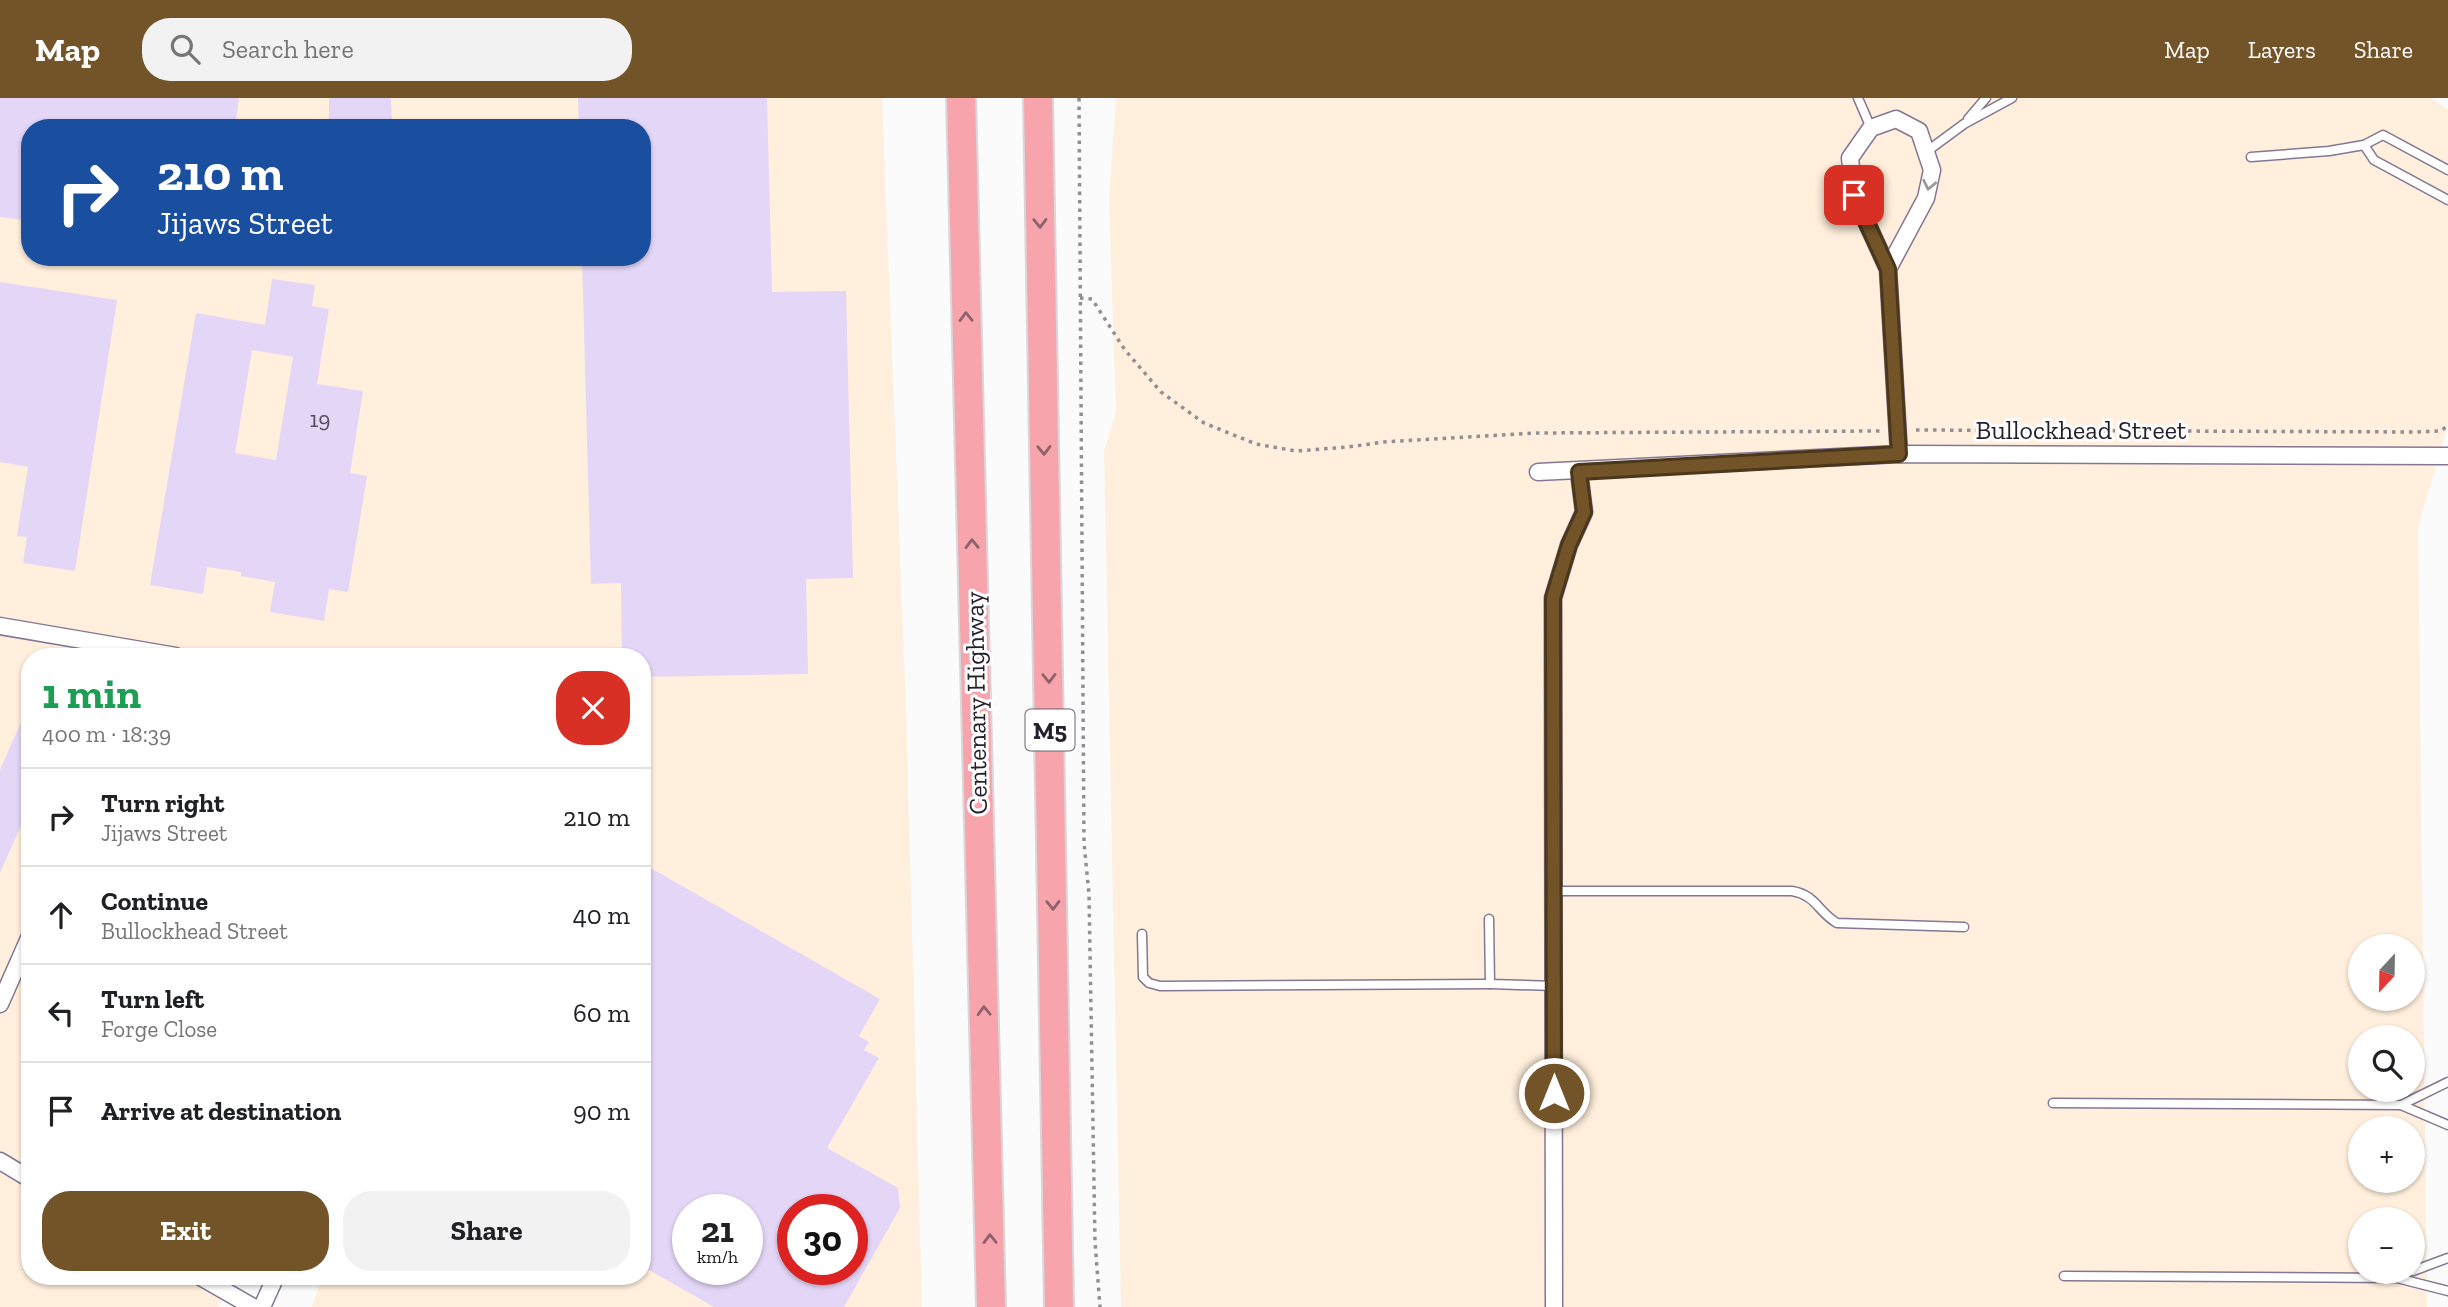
<!DOCTYPE html>
<html lang="en">
<head>
<meta charset="utf-8">
<style>
	body { margin:0; font-family:"Zilla Slab",serif; background:#f2f2f2; color:#202124; height:100vh; display:flex; flex-direction:column; font-size:26px; white-space:nowrap }
	* { box-sizing:border-box; margin:0 }
	p { font-size:23px; color:#757577 }
	.icon { flex:none; width:38px; height:38px; fill:none; stroke:currentColor; stroke-width:2; stroke-linecap:round; stroke-linejoin:round }
	.map { position:relative; flex:1; overflow:hidden }
	.drawer { position:absolute; left:21px; top:550px; width:630px; height:637px; display:flex; flex-direction:column; background:#fff; border-radius:28px; box-shadow:0 2px 5px #0004 }
	.drawer>* { flex:none }
	.guide { position:absolute; left:21px; top:21px; width:630px; height:147px; border-radius:28px; box-shadow:0 2px 5px #0004; background:#1a4fa0; color:#fff; overflow:hidden }
	.needle { width:46px; rotate:202deg }
	.tools { position:absolute; left:2348px; top:836px; display:grid; gap:14px }
	.tools a { display:grid; place-items:center; width:77px; height:77px; border-radius:50%; background:#fff; box-shadow:0 2px 5px #0004; font-size:35px }
	.speed { position:absolute; left:672px; top:1096px; display:flex; gap:14px; font-size:35px; font-weight:700; text-align:center }
	.speed>* { display:grid; place-content:center; width:91px; height:91px; border-radius:50%; background:#fff; box-shadow:0 2px 5px #0004; line-height:1 }
	.speed small { font-size:18px; font-weight:400 }
	.speed .limit { border:10px solid #d22; background:#fff; color:#111 }
	.pin { position:absolute; display:grid; place-items:center; width:60px; height:60px; color:#fff; margin:-30px; border-radius:14px; box-shadow:0 4px 10px #0006 }
	.me { position:absolute; width:77px; margin:-38px; rotate:0deg; stroke-linejoin:round; filter:drop-shadow(0 0 5px #0008) }
	.turn { display:flex; align-items:center; gap:24px; height:147px; padding:0 21px; font-size:32px }
	.turn .icon { width:91px; height:91px; stroke-width:2.5 }
	.turn b { display:block; font-size:49px; line-height:60px }
	.round { display:grid; place-items:center; flex:none; width:74px; height:74px; border-radius:28px; background:#f2f2f2 }
	.summary { display:flex; align-items:center; justify-content:space-between; height:119px; padding:0 21px }
	h1 { font-size:42px; font-weight:800; line-height:52px; color:#1e9e55 }
	.cta { display:flex; gap:14px; margin-top:auto; padding:14px 21px }
	.cta a { flex:1; height:80px; border-radius:28px; background:#735429; color:#fff; font-size:28px; font-weight:800; line-height:80px; text-align:center }
	.cta a+a { background:#f2f2f2; color:#202124 }
	ul { padding:0; list-style:none }
	li { display:flex; align-items:center; gap:21px; height:98px; padding:0 21px; border-top:2px solid #e0e0e0 }
	li div { flex:1 }
	li b { display:block; font-size:26px }
	li em { font-style:normal }
	header { display:flex; align-items:center; gap:42px; box-sizing:border-box; height:98px; padding:0 35px; background:#735429; color:#fff }
	header strong { font-size:33px }
	nav { display:flex; gap:38px; margin-inline-start:auto; font-size:24px }
	.search { width:490px; height:63px; background:#f2f2f2; display:flex; align-items:center; gap:18px; box-sizing:border-box; padding:0 24px; border-radius:28px; color:#757577; font-size:26px }
	.map>svg:first-child { display:block }
</style>
</head>
<body>
<header>
<strong>Map</strong>
<div class="search"><svg class="icon" aria-label="search" viewBox="0 0 24 24"><circle cx="10" cy="10" r="6"/><path d="M15 15l6 6"/></svg>Search here</div>
<nav><a>Map</a><a>Layers</a><a>Share</a></nav>
</header>
<div class="map">
<svg width="2448" height="1209" viewBox="0 0 2448 1209">
	<rect width="100%" height="100%" fill="#fbfbfb"/>
	<!-- industrial -->
	<g fill="#ffefdc" fill-rule="evenodd">
		<path d="M0 0H882L906 611 922 1209H312L322 1178H642V558H30V1178H233L218 1209H0ZM30 30H642V159H30ZM688 1111H747V1171H688ZM793 1111H852V1171H793Z"/>
		<path d="M1116 0H2431L2448 12V326L2418 429 2427 1209H1121L1104 353 1116 314 1109 101ZM2361 849H2413V901H2361ZM2361 940H2413V992H2361ZM2361 1031H2413V1083H2361ZM2361 1122H2413V1174H2361Z"/>
	</g>
	<!-- building -->
	<g fill="#e4d6f7" fill-rule="evenodd">
		<polygon points="0,0 239,0 235,30 30,30 30,123 0,119"/>
		<polygon points="329,0 391,0 392,30 329,30"/>
		<polygon points="578,0 767,0 772,194 846,193 853,480 806,481 808,576 642,579 642,558 622,558 621,485 591,486 582,159 642,159 642,30 579,30"/>
		<path d="M272 181 315 187 312 208 329 211 317 286 363 293 350 375 367 378 348 494 329 491 324 523 270 514 275 484 241 478V474L207 469 203 496 150 487 196 215 265 227ZM252 252 293 259 276 362 235 355Z"/>
		<polygon points="0,184 117,202 75,473 23,465 27,439 17,438 28,369 0,364"/>
		<polygon points="30,604 30,707 0,775 0,672"/>
		<path d="M649 769 880 901 859 938 869 944 864 952 879 960 827 1050 898 1090 900 1110 844 1209H714L642 1168V782ZM688 1111H747V1171H688ZM793 1111H852V1171H793Z"/>
	</g>
	<g fill="none" stroke-linecap="round" stroke-linejoin="round">
		<defs>
			<g id="service">
				<polyline points="1858,0 1871,30"/>
				<polyline points="1968,21 1986,0"/>
				<polyline points="1926,54 1964,26 2012,0"/>
				<polyline points="2251,59 2329,53 2364,47"/>
				<polyline points="2448,72 2383,37 2364,47 2374,62 2448,102"/>
				<path d="M1553 793H1792C1816 797 1818 814 1837 825L1964 829"/>
				<polyline points="1489,821 1490,886 1554,888"/>
				<polyline points="1142,836 1143,879 1149,885 1160,888 1490,886"/>
				<polyline points="2448,984 2401,1007 2448,1027"/>
				<polyline points="2053,1005 2401,1007"/>
				<polyline points="29,1006 30,1004"/>
				<polyline points="2413,1173 2448,1160"/>
				<polyline points="2064,1178 2397,1180 2448,1193"/>
			</g>
			<g id="minor">
				<polyline points="1888,171 1926,100 1932,72 1919,33 1896,21 1871,30 1850,60 1854,97 1888,171 1899,356"/>
				<polyline points="1538,374 1899,356 2448,358"/>
				<polyline points="0,528 176,558"/>
				<polyline points="0,906 30,838"/>
				<polyline points="0,1063 30,1081"/>
				<polyline points="199,1178 253,1209"/>
				<polyline points="262,1209 276,1178"/>
				<polyline points="1554,1209 1553,500 1569,447 1584,414 1579,374"/>
			</g>
			<g id="motorway">
				<polyline points="961,0 991,1209"/>
				<polyline points="1038,0 1059,1209"/>
			</g>
		</defs>
		<!-- service casing -->
		<use href="#service" stroke="#837793" stroke-width="11"/>
		<!-- minor casing -->
		<use href="#minor" stroke="#837793" stroke-width="19"/>
		<!-- motorway casing -->
		<use href="#motorway" stroke="#d8d7d9" stroke-width="32"/>
		<!-- path -->
		<g stroke="#918e94" stroke-width="3.5" stroke-dasharray="3.5 5" stroke-linecap="butt">
			<polyline points="1079,0 1084,745 1089,796 1095,1144 1100,1209"/>
			<polyline points="1080,200 1092,201 1125,252 1161,294 1204,325 1256,346 1296,353 1348,349 1384,344 1537,335 1880,333"/>
			<polyline points="1916,332 2415,334 2440,333 2448,328"/>
		</g>
		<!-- service -->
		<use href="#service" stroke="#fff" stroke-width="8"/>
		<!-- minor -->
		<use href="#minor" stroke="#fff" stroke-width="16"/>
		<!-- motorway -->
		<use href="#motorway" stroke="#f7a4ad" stroke-width="28"/>
	</g>
	<!-- one-way arrows -->
	<defs><path id="oneway-chevron" d="M-2-3.5L2.5 0L-2 3.5" fill="none" stroke-width="1.6" stroke-linecap="round" stroke-linejoin="round" transform="scale(1.75)"/></defs>
	<use stroke="#9c9a9f" href="#oneway-chevron" transform="translate(1929 87) rotate(102)"/>
	<g stroke="#8e626c">
		<use href="#oneway-chevron" transform="translate(1040 125) rotate(89)"/>
		<use href="#oneway-chevron" transform="translate(966 219) rotate(-91)"/>
		<use href="#oneway-chevron" transform="translate(1044 352) rotate(89)"/>
		<use href="#oneway-chevron" transform="translate(972 446) rotate(-91)"/>
		<use href="#oneway-chevron" transform="translate(1049 580) rotate(89)"/>
		<use href="#oneway-chevron" transform="translate(1053 807) rotate(89)"/>
		<use href="#oneway-chevron" transform="translate(984 913) rotate(-92)"/>
		<use href="#oneway-chevron" transform="translate(990 1141) rotate(-91)"/>
	</g>
	<g fill="none" stroke-linecap="round" stroke-linejoin="round">
		<defs>
			<polyline id="route" points="1554,995 1553,500 1569,447 1584,414 1579,374 1899,356 1888,171 1854,97"/>
		</defs>
		<!-- route casing -->
		<use href="#route" stroke="#4b371b" stroke-width="18"/>
		<!-- route -->
		<use href="#route" stroke="#735429" stroke-width="12"/>
	</g>
	<g text-anchor="middle" dominant-baseline="central" stroke-width="6" stroke-linejoin="round" paint-order="stroke">
		<!-- number labels -->
		<g font-size="23" fill="#544d5d">
			<text x="320" y="321">19</text>
		</g>
		<!-- shield labels -->
		<rect fill="#fff" stroke="#66626a" stroke-width="2" x="1025.5" y="611.5" width="49" height="41" rx="5"/>
		<g font-size="24" font-weight="bold" fill="#241f2a">
			<text x="1050" y="632">M5</text>
		</g>
		<!-- street labels -->
		<g font-size="26" fill="#241f2a" stroke="#fff">
			<text x="2081" y="332">Bullockhead Street</text>
			<text transform="translate(976 605) rotate(-91)">Centenary Highway</text>
		</g>
	</g>
</svg>
<div class="tools">
<a><svg class="needle" viewBox="-14 -14 28 28"><path d="M0-13l5 13h-10z" fill="#e53935"/><path d="M0 13l5-13h-10z" fill="#757577"/></svg></a>
<a><svg class="icon" aria-label="search" viewBox="0 0 24 24"><circle cx="10" cy="10" r="6"/><path d="M15 15l6 6"/></svg></a>
<a>+</a>
<a>−</a>
</div>
<div class="speed"><div>21<small>km/h</small></div><div class="limit">30</div></div>
<div class="pin" style="left:1854px;top:97px;background:#d93025"><svg class="icon" aria-label="arrive" viewBox="0 0 24 24"><path d="M6 21V4h12l-3 4 3 4H6"/></svg></div>
<svg class="me" style="left:1554px;top:995px" viewBox="-20 -20 40 40"><circle r="17" fill="#735429" stroke="#fff" stroke-width="3"/><path d="M0-11L8 9 0 5-8 9z" fill="#fff"/></svg>
<div class="guide">
<div class="turn"><svg class="icon" aria-label="right" viewBox="0 0 24 24"><path d="M7 20v-9h11M14 6l5 5-5 5"/></svg><div><b>210 m</b>Jijaws Street</div></div>
</div>
<section class="drawer">
<div class="summary"><div><h1>1 min</h1><p>400 m · 18:39</p></div><a class="round" style="background:#d93025;color:#fff"><svg class="icon" aria-label="close" viewBox="0 0 24 24"><path d="M6 6l12 12M18 6L6 18"/></svg></a></div>
<ul>
<li><svg class="icon" aria-label="right" viewBox="0 0 24 24"><path d="M7 20v-9h11M14 6l5 5-5 5"/></svg><div><b>Turn right</b><p>Jijaws Street</p></div><em>210 m</em></li>
<li><svg class="icon" aria-label="ahead" viewBox="0 0 24 24"><path d="M12 20V5M6 11l6-6 6 6"/></svg><div><b>Continue</b><p>Bullockhead Street</p></div><em>40 m</em></li>
<li><svg class="icon" aria-label="left" viewBox="0 0 24 24"><path d="M17 20v-9H6M10 6l-5 5 5 5"/></svg><div><b>Turn left</b><p>Forge Close</p></div><em>60 m</em></li>
<li><svg class="icon" aria-label="arrive" viewBox="0 0 24 24"><path d="M6 21V4h12l-3 4 3 4H6"/></svg><div><b>Arrive at destination</b></div><em>90 m</em></li>
</ul>
<div class="cta"><a>Exit</a><a>Share</a></div>
</section>
</div>
</body>
</html>
